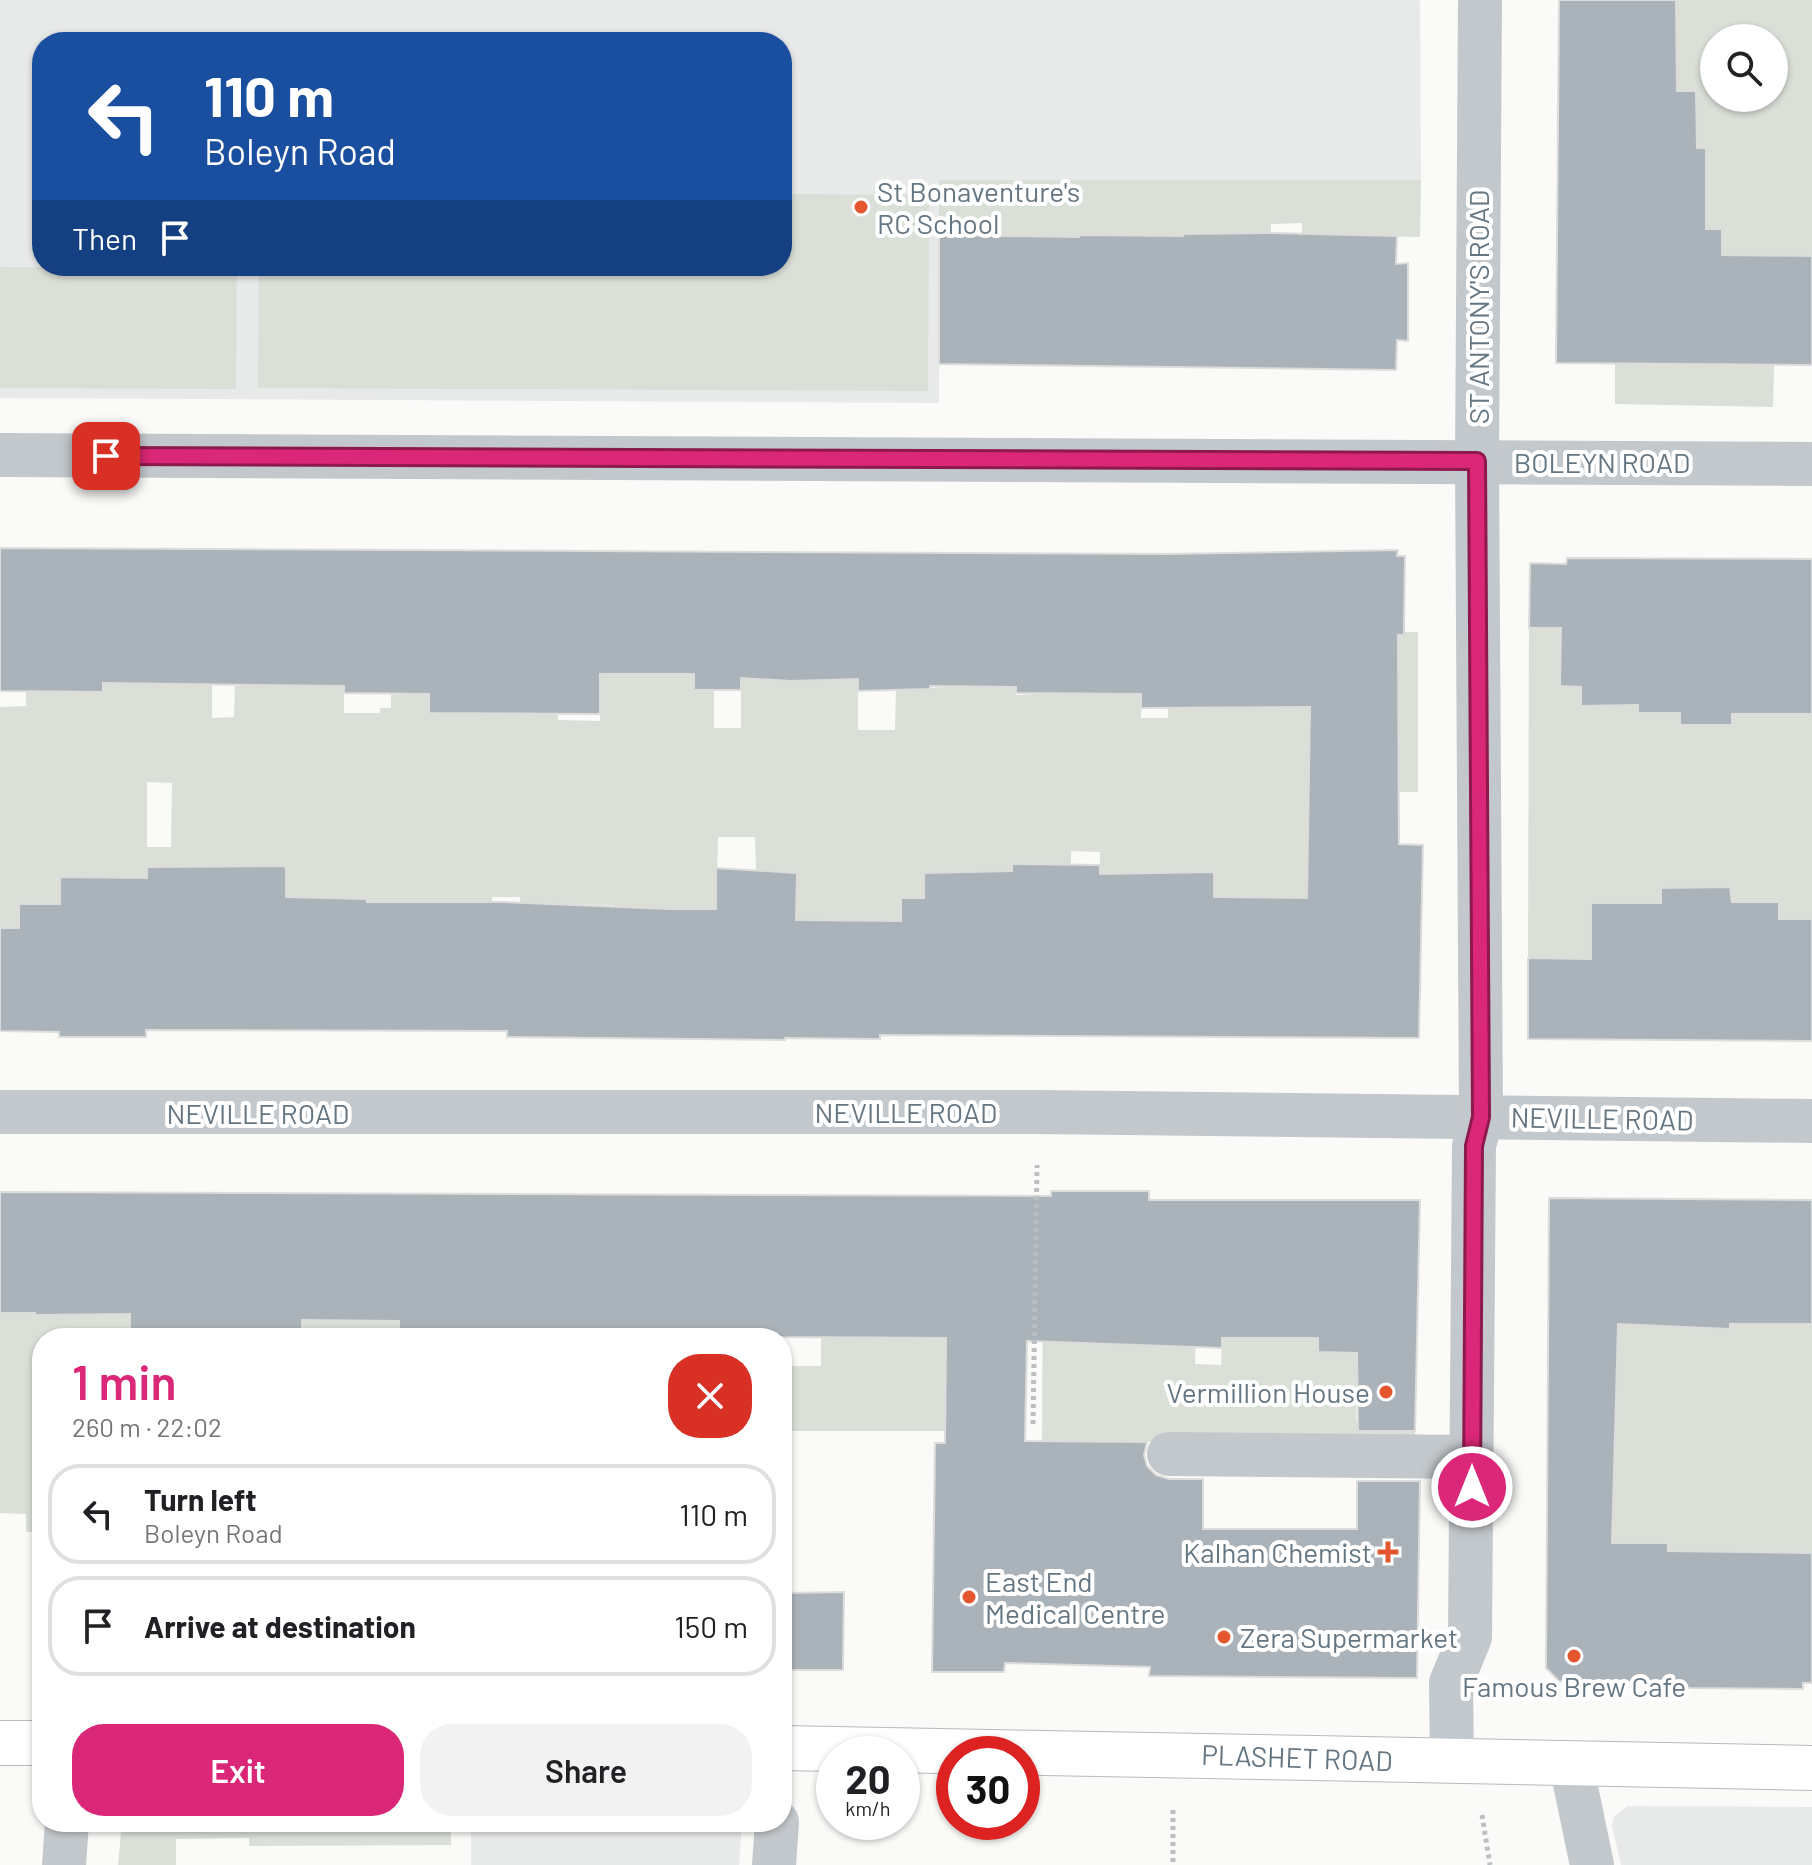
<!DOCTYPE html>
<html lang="en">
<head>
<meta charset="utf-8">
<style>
	body { margin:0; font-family:Barlow,sans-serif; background:#f2f2f2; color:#202124; height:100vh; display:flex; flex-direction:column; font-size:30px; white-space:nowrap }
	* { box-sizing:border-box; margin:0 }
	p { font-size:26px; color:#757577 }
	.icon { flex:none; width:44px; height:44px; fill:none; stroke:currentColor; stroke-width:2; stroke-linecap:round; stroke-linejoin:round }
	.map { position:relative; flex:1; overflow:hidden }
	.details { position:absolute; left:32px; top:1328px; width:760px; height:504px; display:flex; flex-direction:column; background:#fff; border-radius:32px; box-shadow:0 2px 6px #0004 }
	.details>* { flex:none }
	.banner { position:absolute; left:32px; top:32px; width:760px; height:244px; border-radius:32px; box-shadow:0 2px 6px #0004; background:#1a4fa0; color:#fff; overflow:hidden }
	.tools { position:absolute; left:1700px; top:24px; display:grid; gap:16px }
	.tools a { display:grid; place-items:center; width:88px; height:88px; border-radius:50%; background:#fff; box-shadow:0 2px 6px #0004; font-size:40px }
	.speed { position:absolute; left:816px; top:1736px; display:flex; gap:16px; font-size:40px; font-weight:700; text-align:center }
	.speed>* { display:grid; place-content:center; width:104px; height:104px; border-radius:50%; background:#fff; box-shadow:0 2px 6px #0004; line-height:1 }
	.speed small { font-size:20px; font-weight:400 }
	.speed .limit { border:12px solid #d22; background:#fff; color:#111 }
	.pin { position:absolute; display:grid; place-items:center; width:68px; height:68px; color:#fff; margin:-34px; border-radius:16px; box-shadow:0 4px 12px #0006 }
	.me { position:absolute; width:88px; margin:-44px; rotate:0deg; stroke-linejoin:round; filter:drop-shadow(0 0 6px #0008) }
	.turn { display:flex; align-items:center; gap:28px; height:168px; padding:0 40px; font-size:36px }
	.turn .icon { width:104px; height:104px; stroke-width:2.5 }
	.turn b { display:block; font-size:56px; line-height:68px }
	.then { display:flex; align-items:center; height:76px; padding:0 40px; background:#0003; gap:16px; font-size:30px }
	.round { display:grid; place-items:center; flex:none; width:84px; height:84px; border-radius:32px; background:#f2f2f2 }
	.overview { display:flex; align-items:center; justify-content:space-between; height:136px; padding:0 40px }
	h1 { font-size:48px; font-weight:600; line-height:60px; color:#db2777 }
	.cta { display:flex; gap:16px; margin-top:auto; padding:16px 40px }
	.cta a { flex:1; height:92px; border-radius:32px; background:#db2777; color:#fff; font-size:32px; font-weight:600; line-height:92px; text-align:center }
	.cta a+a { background:#f2f2f2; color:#202124 }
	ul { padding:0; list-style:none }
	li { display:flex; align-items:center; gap:24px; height:100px; margin:0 16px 12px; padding:0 24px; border:4px solid #e0e0e0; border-radius:32px }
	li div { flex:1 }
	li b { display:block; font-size:30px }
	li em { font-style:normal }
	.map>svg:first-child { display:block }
</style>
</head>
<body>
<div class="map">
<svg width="1812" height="1865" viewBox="0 0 1812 1865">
	<rect width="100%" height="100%" fill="#fafaf8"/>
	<!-- built -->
	<g fill="#e8e9e9" fill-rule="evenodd">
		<path d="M0 0H1420L1421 180H940L939 403 0 398ZM42 42H782V266H42Z"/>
		<polygon points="1628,1806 1812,1807 1812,1865 1621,1865 1612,1826 1614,1816"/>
		<polygon points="471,1822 742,1822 739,1865 471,1865"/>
	</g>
	<!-- green -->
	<g fill="#dadfd7" fill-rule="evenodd">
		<path d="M1676 0H1812V256H1777L1773 407 1615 404V364L1714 365V317L1628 229 1706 204V149L1628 147 1696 121V91H1676L1640 13H1676ZM1714 38H1774V98H1714Z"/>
		<polygon points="939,180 1421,180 1420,237 1302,235 1302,223 1271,224 1270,297 1244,234 1184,234 1183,252 1158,236 1080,235 1079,296 1067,237 1001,236 999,295 978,295 978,235 939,235"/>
		<polygon points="782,194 929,195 928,391 258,388 259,266 782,266"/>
		<polygon points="0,267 237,269 236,389 0,388"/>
		<polygon points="1733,562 1812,713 1812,919 1779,920 1779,902 1732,902 1730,887 1661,888 1661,903 1591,903 1592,971 1528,958 1529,628 1561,628 1560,686 1581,687 1638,643 1638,712 1680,713 1680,725 1731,725"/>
		<path d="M1016 623V695L1041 694V659L1141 623V718H1168V701L1404 635V632H1418V792L1309 791 1361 899 1249 898 1214 965V872H1185V897L1100 894V852L1071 851V900L1038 864H1012L1011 898 952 872 925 873 924 898H901L900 962 865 921 810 920 796 927 797 873H756L755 837H718L715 961 701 910 637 909 614 964V905L549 904 520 960V897H492V927L367 961V899L309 898 286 960 285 866H256L255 900 101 877H60V961L50 962V904H19V928H0V707L26 706V626L50 692H103V658L212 684V718L234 717 235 686 307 685 344 624V713H380V708H391V695L415 694V642L557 705 558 720 600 721V675L668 674 669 625 714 690V728H741V678L858 679V730H895L896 690 964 686ZM147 782 172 783 171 847H147Z"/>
		<polygon points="35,1262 35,1315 130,1315 130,1338 42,1338 42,1532 26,1532 26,1514 0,1513 0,1313"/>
		<polygon points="303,1267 399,1267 399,1330 629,1331 630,1268 665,1331 717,1330 752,1268 752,1332 777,1333 777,1338 145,1338 145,1330 226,1335 302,1336"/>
		<polygon points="821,1268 865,1337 898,1338 934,1268 974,1431 782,1431 782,1366 821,1366"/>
		<polygon points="1043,1268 1196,1338 1195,1364 1221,1365 1222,1338 1320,1272 1318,1352 1357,1353 1358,1315 1356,1421 1415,1423 1415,1441 1042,1442"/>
		<polygon points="1767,1270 1767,1324 1812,1325 1812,1553 1723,1552 1667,1608 1668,1543 1634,1543 1633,1562 1548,1508 1613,1510 1618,1324 1655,1325 1730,1315"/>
		<polygon points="122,1822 451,1822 451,1845 249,1846 249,1838 176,1839 176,1865 118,1865"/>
	</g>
	<!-- building -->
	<g fill="#aab3b9" stroke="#dcdcda" stroke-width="2">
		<polygon points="1559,0 1676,0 1677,91 1696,91 1697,148 1706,148 1706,229 1722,229 1722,255 1812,256 1812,365 1556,363"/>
		<polygon points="1271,233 1397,236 1396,264 1408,263 1408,341 1397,340 1396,370 939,364 939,235 1079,237 1079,235 1183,236 1183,234"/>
		<polygon points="0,548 1168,554 1398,550 1397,556 1405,556 1404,635 1398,635 1399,844 1423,845 1419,1038 880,1035 880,1039 785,1038 785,1040 507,1037 507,1031 146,1030 146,1037 59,1037 59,1032 0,1031 0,928 19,928 19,904 60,904 60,877 147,878 147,867 286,866 286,897 367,899 367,902 502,902 669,909 716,909 716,868 797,873 796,920 901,921 901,898 924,898 924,873 1012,871 1012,864 1100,865 1100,874 1214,872 1214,897 1307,898 1310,707 1141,708 1141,694 1016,693 1016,687 930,686 930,689 858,691 858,679 791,681 741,678 741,690 694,690 694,674 600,674 600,714 429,713 429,694 344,693 344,686 103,683 103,692 0,691"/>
		<polygon points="1567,558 1812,559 1812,714 1732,714 1732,725 1680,725 1680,713 1638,713 1638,705 1581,706 1581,687 1560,686 1561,628 1529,628 1530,563 1566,564"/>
		<polygon points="1730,887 1732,902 1779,902 1779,919 1812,919 1812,1041 1528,1039 1528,958 1591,959 1591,903 1661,903 1661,888"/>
		<polygon points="1051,1191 1149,1191 1149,1200 1420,1200 1415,1431 1358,1431 1357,1353 1318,1352 1318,1338 1222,1338 1222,1348 1027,1341 1025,1441 1147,1442 1144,1455 1147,1466 1156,1475 1169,1479 1203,1479 1203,1529 1357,1529 1357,1481 1420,1481 1417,1678 1149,1676 1150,1667 1005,1663 1004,1672 932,1672 935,1443 945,1443 946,1338 777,1337 777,1333 752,1331 399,1330 399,1321 302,1320 302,1336 130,1334 130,1314 35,1315 35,1313 0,1313 0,1192 1051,1196"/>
		<polygon points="1549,1198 1812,1200 1812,1324 1730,1324 1730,1329 1618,1324 1612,1543 1668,1543 1668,1551 1812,1553 1812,1683 1803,1683 1803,1689 1687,1688 1652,1686 1646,1682 1559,1681 1546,1668"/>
		<polygon points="844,1592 843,1670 786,1670 787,1593"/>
	</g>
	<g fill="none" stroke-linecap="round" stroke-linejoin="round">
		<defs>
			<g id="major">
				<polyline points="0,1743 42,1743"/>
				<path d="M782 1748C1125 1752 1469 1763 1812 1768"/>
			</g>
		</defs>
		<!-- major casing -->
		<use href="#major" stroke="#b5babe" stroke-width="46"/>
		<!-- path -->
		<g stroke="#bbbfc2" stroke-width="5" stroke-dasharray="4 4" stroke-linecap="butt">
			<polyline points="1033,1424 1037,1165"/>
			<polyline points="1173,1810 1173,1865"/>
			<polyline points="1482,1815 1490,1865"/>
		</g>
		<!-- minor -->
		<g stroke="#c3c8cc" stroke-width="44">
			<polyline points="0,455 1812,464"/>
			<polyline points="0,1112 1037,1112 1812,1121"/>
			<polyline points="1169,1454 1472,1457"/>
			<polyline points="1452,1762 1451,1683 1470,1637 1474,1146 1481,1117 1477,461 1480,0"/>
			<polyline points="1571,1764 1592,1865"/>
			<polyline points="64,1865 67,1822"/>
			<polyline points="774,1865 777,1822"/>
		</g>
		<!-- major -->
		<use href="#major" stroke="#fff" stroke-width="44"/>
	</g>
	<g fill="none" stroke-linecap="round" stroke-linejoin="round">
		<defs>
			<polyline id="route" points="106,456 1477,461 1481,1117 1474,1146 1472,1487"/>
		</defs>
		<!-- route casing -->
		<use href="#route" stroke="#8e194d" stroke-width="20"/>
		<!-- route -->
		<use href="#route" stroke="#db2777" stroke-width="14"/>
	</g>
	<!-- markers -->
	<g fill="#e4572e" stroke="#fff" stroke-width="3">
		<circle cx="861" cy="207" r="8"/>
		<circle cx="1386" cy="1392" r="8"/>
		<path d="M1384 1540h8v8h8v8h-8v8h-8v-8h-8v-8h8z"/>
		<circle cx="969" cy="1597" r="8"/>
		<circle cx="1224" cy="1637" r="8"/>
		<circle cx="1574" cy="1656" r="8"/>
	</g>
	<g text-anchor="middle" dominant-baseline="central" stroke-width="8" stroke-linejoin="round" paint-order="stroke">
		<!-- poi labels -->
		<g font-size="28" fill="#657683" stroke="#fff" text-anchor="start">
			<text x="877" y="191">St Bonaventure's<tspan x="877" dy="32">RC School</tspan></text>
			<text x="1370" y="1392" text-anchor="end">Vermillion House</text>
			<text x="1372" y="1552" text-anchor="end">Kalhan Chemist</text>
			<text x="985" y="1581">East End<tspan x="985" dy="32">Medical Centre</tspan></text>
			<text x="1240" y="1637">Zera Supermarket</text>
			<text x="1574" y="1686" text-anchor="middle">Famous Brew Cafe</text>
		</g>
		<!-- street labels -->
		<g font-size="28" fill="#657683" stroke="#fff">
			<text transform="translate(1478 307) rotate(-90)">ST ANTONY'S ROAD</text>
			<text x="1602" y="462">BOLEYN ROAD</text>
			<text x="906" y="1112">NEVILLE ROAD</text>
			<text x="258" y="1113">NEVILLE ROAD</text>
			<text transform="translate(1602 1118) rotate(1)">NEVILLE ROAD</text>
			<text transform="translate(1297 1757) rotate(2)">PLASHET ROAD</text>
		</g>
	</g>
</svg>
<div class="tools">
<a><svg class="icon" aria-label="search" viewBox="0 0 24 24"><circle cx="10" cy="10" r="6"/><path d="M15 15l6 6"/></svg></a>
</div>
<div class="speed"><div>20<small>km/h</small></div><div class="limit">30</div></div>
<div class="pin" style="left:106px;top:456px;background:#d93025"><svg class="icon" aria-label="arrive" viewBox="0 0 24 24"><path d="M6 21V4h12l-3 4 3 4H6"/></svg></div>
<svg class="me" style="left:1472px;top:1487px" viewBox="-20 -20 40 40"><circle r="17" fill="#db2777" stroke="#fff" stroke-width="3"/><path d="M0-11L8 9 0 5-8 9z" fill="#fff"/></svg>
<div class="banner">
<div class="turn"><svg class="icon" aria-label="left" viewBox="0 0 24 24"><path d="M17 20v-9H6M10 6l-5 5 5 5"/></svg><div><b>110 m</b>Boleyn Road</div></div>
<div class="then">Then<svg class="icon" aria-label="arrive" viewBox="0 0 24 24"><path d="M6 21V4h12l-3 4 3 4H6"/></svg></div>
</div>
<section class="details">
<div class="overview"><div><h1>1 min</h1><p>260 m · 22:02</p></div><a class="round" style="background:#d93025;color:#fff"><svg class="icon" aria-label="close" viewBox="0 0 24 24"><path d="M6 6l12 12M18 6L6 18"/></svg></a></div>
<ul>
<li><svg class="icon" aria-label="left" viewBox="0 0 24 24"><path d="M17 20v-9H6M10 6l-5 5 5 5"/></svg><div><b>Turn left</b><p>Boleyn Road</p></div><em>110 m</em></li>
<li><svg class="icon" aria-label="arrive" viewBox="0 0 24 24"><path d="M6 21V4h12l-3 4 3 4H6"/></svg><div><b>Arrive at destination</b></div><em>150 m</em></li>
</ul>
<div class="cta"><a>Exit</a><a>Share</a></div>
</section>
</div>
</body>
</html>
